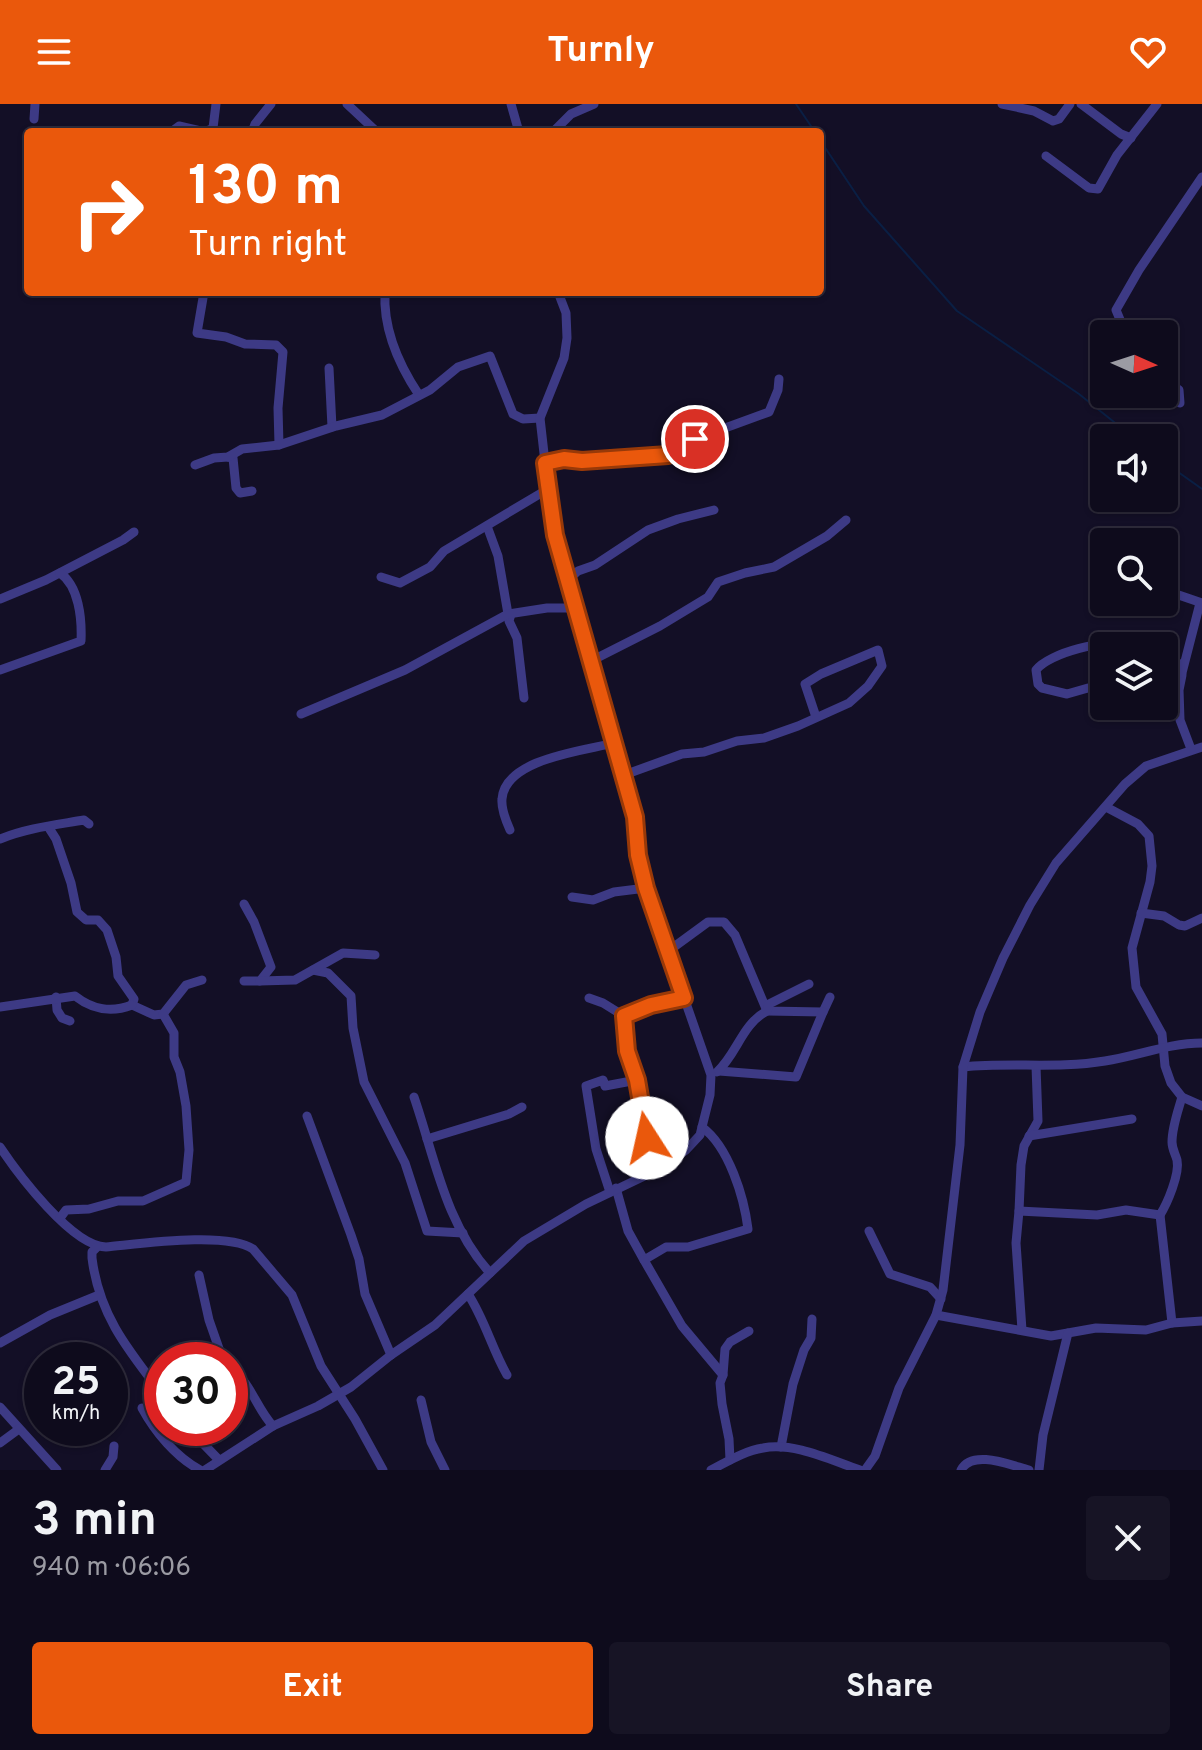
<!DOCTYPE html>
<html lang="en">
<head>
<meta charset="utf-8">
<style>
	body { margin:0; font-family:Overpass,sans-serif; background:#171425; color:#f1f3f6; height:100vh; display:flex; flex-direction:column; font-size:30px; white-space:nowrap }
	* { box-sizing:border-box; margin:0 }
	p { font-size:26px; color:#9b9ba3 }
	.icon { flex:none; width:44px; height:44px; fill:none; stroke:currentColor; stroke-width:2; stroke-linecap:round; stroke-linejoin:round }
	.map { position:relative; height:1366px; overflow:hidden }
	.drawer { display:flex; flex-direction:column; background:#0e0b1c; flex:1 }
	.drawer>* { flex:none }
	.top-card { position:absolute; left:24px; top:24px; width:800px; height:168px; border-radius:8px; box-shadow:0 2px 6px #0004,0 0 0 2px #2e2b3b; background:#ea580c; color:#fff; overflow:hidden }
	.needle { width:52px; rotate:93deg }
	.buttons { position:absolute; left:1090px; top:216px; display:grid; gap:16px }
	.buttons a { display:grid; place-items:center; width:88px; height:88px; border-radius:8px; background:#0e0b1c; box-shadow:0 2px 6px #0004,0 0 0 2px #2e2b3b; font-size:40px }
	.speed { position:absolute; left:24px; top:1238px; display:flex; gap:16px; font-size:40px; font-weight:700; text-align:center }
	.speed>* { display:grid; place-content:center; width:104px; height:104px; border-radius:50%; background:#0e0b1c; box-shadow:0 2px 6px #0004,0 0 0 2px #2e2b3b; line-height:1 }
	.speed small { font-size:20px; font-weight:400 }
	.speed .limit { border:12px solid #d22; background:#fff; color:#111 }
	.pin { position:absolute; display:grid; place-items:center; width:68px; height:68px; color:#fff; margin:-34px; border:4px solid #fff; border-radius:50%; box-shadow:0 2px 8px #0007 }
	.me { position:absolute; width:88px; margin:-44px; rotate:350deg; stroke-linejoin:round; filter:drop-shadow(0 0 6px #0008) }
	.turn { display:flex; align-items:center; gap:28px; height:168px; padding:0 32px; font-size:36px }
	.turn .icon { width:104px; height:104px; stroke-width:2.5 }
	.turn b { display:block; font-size:56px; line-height:68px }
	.round { display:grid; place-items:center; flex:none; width:84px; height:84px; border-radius:8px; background:#171425 }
	.headline { display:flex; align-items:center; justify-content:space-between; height:136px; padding:0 32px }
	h1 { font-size:48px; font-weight:700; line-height:60px }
	.cta { display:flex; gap:16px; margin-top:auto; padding:16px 32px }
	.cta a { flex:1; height:92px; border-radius:8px; background:#ea580c; color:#fff; font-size:32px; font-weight:700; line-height:92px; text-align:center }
	.cta a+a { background:#171425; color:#f1f3f6 }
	header { display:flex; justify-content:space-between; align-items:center; height:104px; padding:0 32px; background:#ea580c; color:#fff; font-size:36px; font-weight:700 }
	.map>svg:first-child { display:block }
</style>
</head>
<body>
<header><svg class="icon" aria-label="menu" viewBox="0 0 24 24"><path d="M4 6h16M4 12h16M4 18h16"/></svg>Turnly<svg class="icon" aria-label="heart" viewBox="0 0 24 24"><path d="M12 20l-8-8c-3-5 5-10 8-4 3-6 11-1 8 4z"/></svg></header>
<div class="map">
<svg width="1202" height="1366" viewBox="0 0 1202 1366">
	<rect width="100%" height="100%" fill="#130f26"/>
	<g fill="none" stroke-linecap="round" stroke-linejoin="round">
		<!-- stream -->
		<g stroke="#0a1f44" stroke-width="2">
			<polyline points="796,0 815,28"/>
			<polyline points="820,36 864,102 957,207 1079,290 1134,334"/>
			<polyline points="1164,358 1202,385"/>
		</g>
		<!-- minor -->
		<g stroke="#3d3a85" stroke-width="9">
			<polyline points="347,0 377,28"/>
			<polyline points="511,0 519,28"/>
			<polyline points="1002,0 1034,7 1053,17 1059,15 1070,0"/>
			<polyline points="1081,0 1121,30 1131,34"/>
			<polyline points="34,15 35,0"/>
			<polyline points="171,28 179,22 205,28 213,24 216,0"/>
			<polyline points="252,28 255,20 271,0"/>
			<polyline points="553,28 571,10 594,0"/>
			<polyline points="1046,52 1089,84 1098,85 1117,51 1157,0"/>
			<polyline points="204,188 197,229 226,233 245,240 276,241 283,248 278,304 279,341"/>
			<path d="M385 188C383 225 399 261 419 291"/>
			<polyline points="1126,230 1116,206 1139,166 1202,73"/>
			<polyline points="329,264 332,323"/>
			<polyline points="1164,270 1168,278 1179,286 1180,299"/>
			<polyline points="228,353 233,354 236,384 240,389 252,387"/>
			<polyline points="545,359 564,355 582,357 668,351 695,335 769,308 778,286 779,275"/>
			<polyline points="195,361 214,354 228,353 242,345 279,341 336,322 382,311 430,286 458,263 490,252 513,310 523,315 540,314"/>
			<polyline points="487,422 498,452 508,510"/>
			<polyline points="381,473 400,479 430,463 444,447 548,385"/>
			<polyline points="568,476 578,467 595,461 648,426 678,415 714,406"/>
			<polyline points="1164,486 1202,499"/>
			<polyline points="0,495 46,476 123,436 134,428"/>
			<polyline points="511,510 509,517 517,534 524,594"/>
			<polyline points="1164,552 1178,559 1182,571 1179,586 1180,616 1191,645"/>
			<polyline points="591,557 660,522 708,493 718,478 745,469 774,463 827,432 846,416"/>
			<path d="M0 566 81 537C82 515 79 482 60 469"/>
			<polyline points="1182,569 1200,499"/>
			<path d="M1104 591 1088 584 1067 590 1042 584 1038 580 1036 566C1049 549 1106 534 1126 542"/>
			<polyline points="301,610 405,566 508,510 547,504 576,504"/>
			<polyline points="624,671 682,650 704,648 737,637 764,634 798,622 849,599 868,582 882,562 878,546 821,570 805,580 816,613"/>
			<polyline points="1106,703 1138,720 1149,732 1152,762 1150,778 1132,844 1136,883 1162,930 1165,962 1171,979 1182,993 1202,1002"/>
			<polyline points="49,724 56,735 71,779 77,808 86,816 98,816 107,826 116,853 118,872 134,895 132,901 154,911 163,910 186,881 202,876"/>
			<path d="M510 726C506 717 501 705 502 695 505 655 582 647 614 639"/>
			<path d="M0 735C27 724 55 721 84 716L89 720"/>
			<polyline points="572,793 593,796 614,788 646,784"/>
			<polyline points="1141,809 1164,812 1179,821 1185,822 1202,814"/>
			<polyline points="667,848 708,818 724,818 735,831 767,907 823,908 830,893"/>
			<polyline points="313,866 328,869 351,892 353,924 364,978 405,1059 427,1127 463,1129"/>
			<polyline points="244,877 260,877 271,863 254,818 244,800"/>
			<polyline points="260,877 295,876 343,849 375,851"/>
			<polyline points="56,893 57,906 62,914 70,917"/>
			<polyline points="589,894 603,899 624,912 627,947 637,976 645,1027 657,1066"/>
			<path d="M0 903 75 892C93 906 111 909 132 901"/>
			<polyline points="624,912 651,901 684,894"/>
			<polyline points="1036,962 1038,1017 1024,1042 1021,1061 1019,1107 1097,1111 1126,1106 1160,1111 1172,1219"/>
			<path d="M963 963C1010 958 1058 965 1105 957 1138 952 1168 939 1202 939"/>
			<polyline points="719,967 796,973 823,908"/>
			<path d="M717 968C737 950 742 920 767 907L769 900 809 880"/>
			<path d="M414 993C435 1054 445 1119 490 1169"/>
			<polyline points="307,1012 351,1131 359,1155 365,1190 391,1251"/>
			<polyline points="1029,1032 1132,1015"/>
			<polyline points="427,1035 509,1010 522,1003"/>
			<path d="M0 1043C18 1070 72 1142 106 1143 139 1140 227 1127 253 1145L292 1191 321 1262 355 1315 383 1366"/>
			<path d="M616 1084 628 1127 644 1156 666 1143H688L748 1125C744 1093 729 1043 702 1023"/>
			<polyline points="610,1088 596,1045 586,982 603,976 605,982 637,976"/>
			<polyline points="1019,1107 1016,1139 1022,1226"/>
			<path d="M1160 1111C1167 1100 1180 1070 1177 1056 1175 1049 1172 1045 1172 1038 1172 1023 1178 1007 1182 993"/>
			<polyline points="60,1114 66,1106 89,1105 118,1097 143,1097 186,1078 189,1046 186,1002 180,968 174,953 174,929 163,910"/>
			<polyline points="869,1127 890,1170 930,1183 941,1195"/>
			<path d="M97 1143 92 1148V1154C99 1211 128 1246 162 1290"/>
			<polyline points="644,1156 682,1222 723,1271"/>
			<polyline points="199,1171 209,1216 223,1256"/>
			<path d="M468 1190C485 1216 492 1245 507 1271"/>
			<polyline points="936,1211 1051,1232 1096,1224 1146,1226 1172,1219 1202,1217"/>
			<polyline points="0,1239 50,1211 99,1191"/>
			<path d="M230 1264C251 1278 256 1304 273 1322"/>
			<polyline points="421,1296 431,1338 445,1366"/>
			<polyline points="0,1303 57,1366"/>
			<path d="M142 1304C155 1328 176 1353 200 1366"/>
			<polyline points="188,1324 219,1356"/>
			<polyline points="0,1339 19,1325"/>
			<polyline points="781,1343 793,1280 804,1246 811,1234 812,1215"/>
			<polyline points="730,1356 729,1335 722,1300 720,1279 723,1271 725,1245 730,1238 749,1227"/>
			<polyline points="105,1366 113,1353 114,1342"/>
			<polyline points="205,1366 273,1322 318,1302 351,1283 391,1251 435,1221 524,1137 586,1100 657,1066 686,1046 700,1031 710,991 711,971 646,784 638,751 635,713 555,431 548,385 540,314 564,254 567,234 566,209 558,188"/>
			<path d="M711 1366C727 1358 744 1347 763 1344 794 1338 830 1356 860 1366"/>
			<polyline points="865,1366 875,1352 899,1284 936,1211 943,1186 960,1041 963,963 980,908 1003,854 1030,801 1056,759 1125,680 1146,662 1202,643"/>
			<path d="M961 1366C972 1345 1010 1361 1029 1366"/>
			<polyline points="1039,1366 1043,1331 1068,1229"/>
		</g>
	</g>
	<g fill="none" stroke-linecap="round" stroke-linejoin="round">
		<defs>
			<polyline id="route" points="647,1034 637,976 627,947 624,912 651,901 684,894 646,784 638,751 635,713 555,431 545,359 564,355 582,357 668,351 695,335"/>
		</defs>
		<!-- route casing -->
		<use href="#route" stroke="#983908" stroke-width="20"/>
		<!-- route -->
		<use href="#route" stroke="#ea580c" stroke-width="14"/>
	</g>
</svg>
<div class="buttons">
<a><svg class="needle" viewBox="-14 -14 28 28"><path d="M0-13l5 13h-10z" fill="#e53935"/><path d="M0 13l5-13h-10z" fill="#9b9ba3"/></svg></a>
<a><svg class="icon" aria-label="sound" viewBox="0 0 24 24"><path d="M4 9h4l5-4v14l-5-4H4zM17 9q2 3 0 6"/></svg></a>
<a><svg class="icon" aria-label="search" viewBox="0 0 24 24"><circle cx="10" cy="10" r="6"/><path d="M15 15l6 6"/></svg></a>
<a><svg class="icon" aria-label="layers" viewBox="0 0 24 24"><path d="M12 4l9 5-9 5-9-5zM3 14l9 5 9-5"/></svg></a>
</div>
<div class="speed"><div>25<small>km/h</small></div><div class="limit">30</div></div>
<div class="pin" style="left:695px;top:335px;background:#d93025"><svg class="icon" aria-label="arrive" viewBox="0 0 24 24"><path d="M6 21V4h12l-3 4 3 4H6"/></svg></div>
<svg class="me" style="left:647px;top:1034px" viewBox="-20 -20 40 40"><circle r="19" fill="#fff"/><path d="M0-13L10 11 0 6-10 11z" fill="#ea580c"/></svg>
<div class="top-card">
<div class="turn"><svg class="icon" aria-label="right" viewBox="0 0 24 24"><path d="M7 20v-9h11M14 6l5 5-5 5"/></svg><div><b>130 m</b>Turn right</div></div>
</div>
</div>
<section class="drawer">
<div class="headline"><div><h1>3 min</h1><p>940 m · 06:06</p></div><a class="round"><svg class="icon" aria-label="close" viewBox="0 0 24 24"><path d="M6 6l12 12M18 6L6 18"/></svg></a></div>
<div class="cta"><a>Exit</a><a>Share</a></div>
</section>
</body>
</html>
